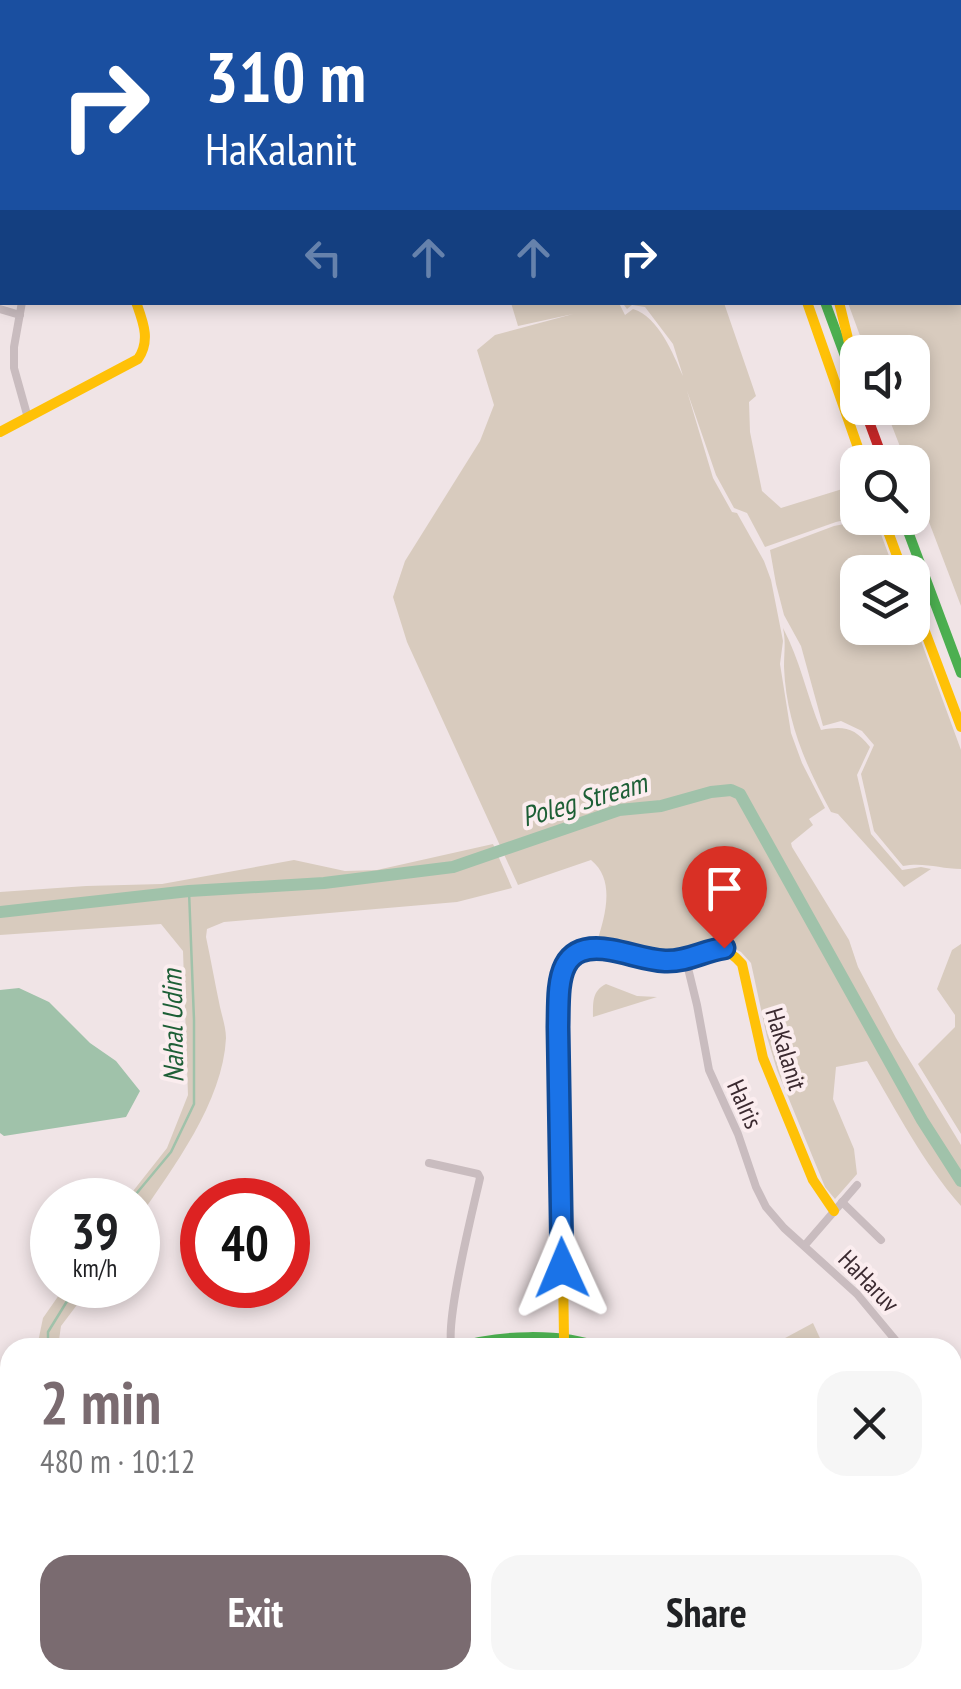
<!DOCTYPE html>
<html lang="en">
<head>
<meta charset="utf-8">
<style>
	body { margin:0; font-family:"PT Sans Narrow",sans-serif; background:#f6f6f6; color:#202124; height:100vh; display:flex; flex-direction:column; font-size:38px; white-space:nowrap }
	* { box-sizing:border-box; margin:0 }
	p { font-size:32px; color:#757577 }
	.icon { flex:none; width:55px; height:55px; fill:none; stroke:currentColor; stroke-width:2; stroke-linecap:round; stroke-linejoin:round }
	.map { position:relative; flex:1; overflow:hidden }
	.side { position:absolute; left:0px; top:1338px; width:962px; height:352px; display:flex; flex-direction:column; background:#fff; border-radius:30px 30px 0 0; box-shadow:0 5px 15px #0003 }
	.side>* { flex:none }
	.top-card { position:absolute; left:0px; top:0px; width:962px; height:305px; box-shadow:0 5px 15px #0003; background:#1a4fa0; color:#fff; overflow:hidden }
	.controls { position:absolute; left:840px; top:335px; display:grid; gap:20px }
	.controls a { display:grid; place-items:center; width:90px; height:90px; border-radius:20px; background:#fff; box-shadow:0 5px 15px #0003; font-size:50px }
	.speed { position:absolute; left:30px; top:1178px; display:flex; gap:20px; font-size:50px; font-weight:700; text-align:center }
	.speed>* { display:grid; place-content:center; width:130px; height:130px; border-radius:50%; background:#fff; box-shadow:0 5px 15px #0003; line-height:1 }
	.speed small { font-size:25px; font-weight:400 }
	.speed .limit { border:15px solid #d22; background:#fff; color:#111 }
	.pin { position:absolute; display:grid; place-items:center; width:85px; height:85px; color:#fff; margin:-102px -42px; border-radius:50% 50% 50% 0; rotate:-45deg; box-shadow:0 0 10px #0007 }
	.pin .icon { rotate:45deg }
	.me { position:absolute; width:110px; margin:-55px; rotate:359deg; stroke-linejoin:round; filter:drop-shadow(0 0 8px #0008) }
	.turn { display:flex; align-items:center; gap:35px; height:210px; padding:0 40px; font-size:45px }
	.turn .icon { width:130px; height:130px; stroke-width:2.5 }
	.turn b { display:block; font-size:70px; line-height:85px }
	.lanes { display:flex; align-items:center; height:95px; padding:0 40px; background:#0003; justify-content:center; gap:50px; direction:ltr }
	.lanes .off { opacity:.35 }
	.round { display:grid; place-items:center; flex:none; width:105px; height:105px; border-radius:30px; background:#f6f6f6 }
	.overview { display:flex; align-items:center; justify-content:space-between; height:170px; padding:0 40px }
	h1 { font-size:60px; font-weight:800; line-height:75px; color:#7a6b70 }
	.cta { display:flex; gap:20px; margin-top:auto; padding:20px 40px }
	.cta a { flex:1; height:115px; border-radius:30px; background:#7a6b70; color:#fff; font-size:40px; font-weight:800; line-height:115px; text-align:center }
	.cta a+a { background:#f6f6f6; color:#202124 }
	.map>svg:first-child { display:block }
</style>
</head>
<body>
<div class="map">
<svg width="961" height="1689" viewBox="0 0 961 1689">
	<rect width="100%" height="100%" fill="#f0e4e6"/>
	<!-- green -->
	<g fill="#d8cbbe">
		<polygon points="961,196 961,606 913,480 912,462 906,462 885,408 912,408 912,352 866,352 848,303 960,302"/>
		<path d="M634 302 724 303 756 396 749 402 750 432 762 491 781 508 852 486 857 499V517L836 522 765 547 747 513 734 508 716 475 687 391 713 478 732 512 737 513 764 561 771 580 783 641 780 664 791 733 802 763 825 808 809 819 813 825 791 843 792 847 849 940 858 967 896 1038 961 1145V1206C923 1163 896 1110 867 1061L836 1067 833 1099 854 1149 857 1174 835 1199 825 1187 777 1070 767 1037 751 963 741 952 729 946 666 959 641 953 619 945 597 942C605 916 616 880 591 860L518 885 407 642 393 597 405 561 480 441 494 405 477 350 495 335 573 314 518 326 511 303H619L625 315 633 309C659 317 673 354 683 376L673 344 645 307 632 305 627 309 624 305Z"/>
		<path d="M875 518 895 572H858V628H912L913 619 961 750V869C941 869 924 862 903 866L874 831 861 774 874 745 862 731 841 721 823 726 801 646 784 615 776 584 770 550 834 526Z"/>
		<path d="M783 628C800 660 807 696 821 730 844 726 854 727 870 747L857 775 871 834 902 870 921 867 931 869 904 887 838 814 831 812C806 766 786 721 784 667 784 653 786 642 783 628Z"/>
		<path d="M493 844 512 888 457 902 224 922 207 929 206 937C211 960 215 984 220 1007 222 1016 226 1028 226 1038 223 1102 173 1168 138 1219V1200H126L167 1148 188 1095 183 951 161 924 0 935V892L86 886 162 884 294 860 345 871 377 870Z"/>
		<polygon points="961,944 961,1134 918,1064 955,1027 955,1015 937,989 952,950"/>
		<path d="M606 984 637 996 657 997 593 1017C593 1002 592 991 606 984Z"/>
		<polygon points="66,1285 92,1285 61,1326 58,1347 37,1347 43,1318"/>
		<polygon points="813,1323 824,1347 776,1347 774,1344"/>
	</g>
	<!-- water -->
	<polygon fill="#a0c2aa" points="19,988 49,1002 90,1043 116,1061 140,1091 126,1117 4,1136 0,1133 0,990"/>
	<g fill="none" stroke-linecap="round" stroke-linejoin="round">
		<!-- stream -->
		<g stroke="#a0c2aa" stroke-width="2.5">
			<polyline points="131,1200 171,1152 194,1104 194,1020 189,891"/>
			<polyline points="48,1348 48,1332 77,1285"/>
			<polyline points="88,1689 89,1680"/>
		</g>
		<!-- river -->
		<polyline stroke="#a0c2aa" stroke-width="12" points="0,912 189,891 324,883 453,867 619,810 661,806 711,792 731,790 740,794 922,1120 961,1181"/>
		<!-- street -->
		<g stroke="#c9bcbf" stroke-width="8">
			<polyline points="53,0 53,2"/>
			<polyline points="123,0 123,2"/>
			<polyline points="313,2 317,0"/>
			<polyline points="960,137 961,139"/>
			<polyline points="960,158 961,160"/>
			<polyline points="0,227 2,227"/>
			<polyline points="22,302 14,347 14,368 28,418"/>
			<polyline points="0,309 20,315"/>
			<polyline points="686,960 697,1005 709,1070 738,1134 756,1187 766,1207 784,1228 857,1294 902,1348"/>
			<path d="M429 1163 478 1174 480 1178C473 1209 444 1324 452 1348"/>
			<polyline points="842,1202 881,1240"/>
			<polyline points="805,1245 857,1185"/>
			<polyline points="952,1420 961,1433"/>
			<polyline points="431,1680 433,1689"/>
			<polyline points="685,1680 692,1689"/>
			<polyline points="463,1689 465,1685 465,1680"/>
		</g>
		<!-- fast -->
		<g stroke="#4caf50" stroke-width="10">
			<polyline points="634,0 635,2"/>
			<polyline points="825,302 858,391"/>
			<polyline points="903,518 961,673"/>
			<path d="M456 1348C496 1335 561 1332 601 1348"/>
		</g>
		<!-- slow -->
		<g stroke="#ffc107" stroke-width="10">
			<polyline points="651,0 652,2"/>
			<polyline points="689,0 691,2"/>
			<polyline points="876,0 878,2"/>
			<polyline points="807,302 863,462"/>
			<polyline points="839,302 853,359"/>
			<path d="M0 432 138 359C151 340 143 322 136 302"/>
			<polyline points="883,518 903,572"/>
			<polyline points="912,597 961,727"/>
			<path d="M564 1338 559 998C562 981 563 958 582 951 606 942 643 960 669 961 699 961 717 935 742 964L763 1058 813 1180 834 1211"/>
			<polyline points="769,1680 773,1689"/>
		</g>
		<!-- jam -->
		<g stroke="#c62828" stroke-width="10">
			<polyline points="864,408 884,462"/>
			<polyline points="576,1680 583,1689"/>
		</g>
	</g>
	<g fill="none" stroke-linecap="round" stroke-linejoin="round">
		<defs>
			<path id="route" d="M562 1268 558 1027C559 986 554 940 611 950 629 953 646 960 665 961 687 962 703 951 724 948"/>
		</defs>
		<!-- route casing -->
		<use href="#route" stroke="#114b97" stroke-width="25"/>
		<!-- route -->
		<use href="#route" stroke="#1a73e8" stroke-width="18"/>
	</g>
	<g text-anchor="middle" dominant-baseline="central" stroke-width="8" stroke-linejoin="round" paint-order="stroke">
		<!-- street labels -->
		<g font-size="25" fill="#3b2a30" stroke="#fbedef">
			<text transform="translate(786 1049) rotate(73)">HaKalanit</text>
			<text transform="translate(745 1104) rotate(66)">HaIris</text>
			<text transform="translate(869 1281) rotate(46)">HaHaruv</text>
		</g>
		<!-- water labels -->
		<g font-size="28" font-style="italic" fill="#1d5f36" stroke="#fbedef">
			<text transform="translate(584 799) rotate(-16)">Poleg Stream</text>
			<text transform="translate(172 1026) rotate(-91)">Nahal Udim</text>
		</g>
	</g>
</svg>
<div class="controls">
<a><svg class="icon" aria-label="sound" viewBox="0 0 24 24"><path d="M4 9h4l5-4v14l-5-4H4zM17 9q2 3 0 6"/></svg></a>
<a><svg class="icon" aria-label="search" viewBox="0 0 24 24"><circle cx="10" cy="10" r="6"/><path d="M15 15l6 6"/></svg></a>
<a><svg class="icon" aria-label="layers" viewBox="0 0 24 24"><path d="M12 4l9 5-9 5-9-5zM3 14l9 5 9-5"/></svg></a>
</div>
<div class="speed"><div>39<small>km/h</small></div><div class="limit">40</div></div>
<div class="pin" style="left:724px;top:948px;background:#d93025"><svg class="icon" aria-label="arrive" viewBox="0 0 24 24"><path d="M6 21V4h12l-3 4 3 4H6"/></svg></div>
<svg class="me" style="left:562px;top:1268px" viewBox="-20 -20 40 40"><path d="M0-17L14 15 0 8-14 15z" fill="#1a73e8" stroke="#fff" stroke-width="4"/></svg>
<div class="top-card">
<div class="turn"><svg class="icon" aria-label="right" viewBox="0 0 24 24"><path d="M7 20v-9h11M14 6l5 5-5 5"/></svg><div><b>310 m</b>HaKalanit</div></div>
<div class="lanes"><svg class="icon off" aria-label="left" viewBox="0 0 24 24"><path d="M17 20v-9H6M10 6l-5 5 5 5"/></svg><svg class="icon off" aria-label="ahead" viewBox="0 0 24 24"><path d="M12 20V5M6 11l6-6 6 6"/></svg><svg class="icon off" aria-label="ahead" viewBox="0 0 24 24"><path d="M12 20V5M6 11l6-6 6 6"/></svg><svg class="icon" aria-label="right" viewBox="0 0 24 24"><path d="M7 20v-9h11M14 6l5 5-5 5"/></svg></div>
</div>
<section class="side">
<div class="overview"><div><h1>2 min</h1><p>480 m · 10:12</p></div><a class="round"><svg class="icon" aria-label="close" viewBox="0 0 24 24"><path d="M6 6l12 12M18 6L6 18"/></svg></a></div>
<div class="cta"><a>Exit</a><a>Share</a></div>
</section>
</div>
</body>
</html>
